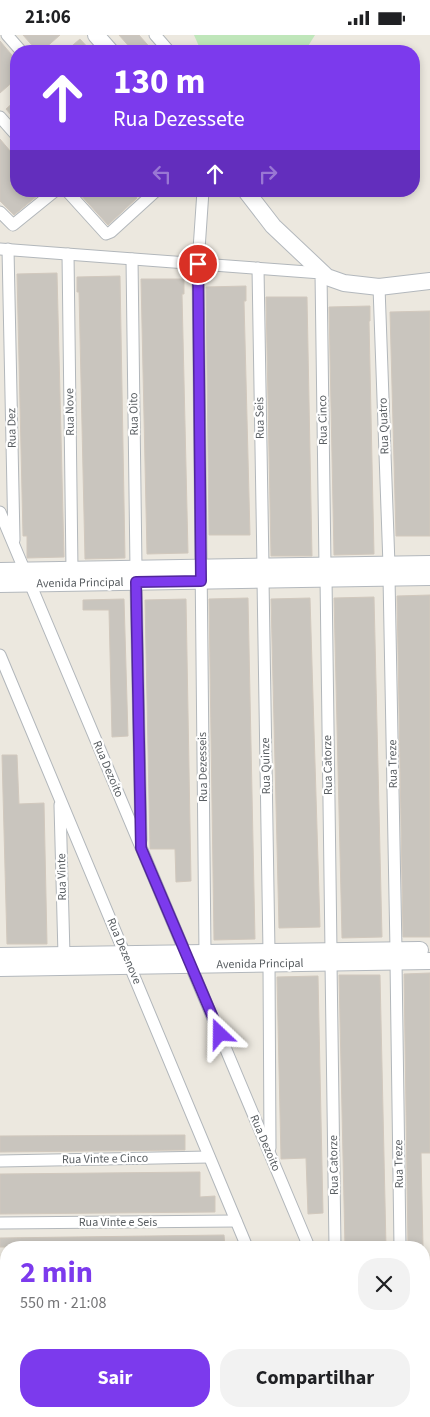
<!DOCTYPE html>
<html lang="pt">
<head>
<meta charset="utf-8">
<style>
	body { margin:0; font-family:"Source Sans 3",sans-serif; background:#f2f2f2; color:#202124; height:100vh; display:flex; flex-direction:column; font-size:19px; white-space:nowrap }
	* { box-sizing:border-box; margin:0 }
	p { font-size:16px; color:#757577 }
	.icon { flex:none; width:28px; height:28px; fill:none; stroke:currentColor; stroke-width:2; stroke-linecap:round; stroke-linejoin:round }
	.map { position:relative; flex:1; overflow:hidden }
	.side { position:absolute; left:0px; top:1206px; width:430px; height:176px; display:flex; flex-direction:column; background:#fff; border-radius:20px 20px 0 0; box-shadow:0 2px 8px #0003 }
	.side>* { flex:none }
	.hud { position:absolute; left:10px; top:10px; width:410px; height:152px; border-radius:20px; box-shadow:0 2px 8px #0003; background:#7c3aed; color:#fff; overflow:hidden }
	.pin { position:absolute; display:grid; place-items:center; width:42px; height:42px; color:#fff; margin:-21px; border:2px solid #fff; border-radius:50%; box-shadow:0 1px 5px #0007 }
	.me { position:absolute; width:55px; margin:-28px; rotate:337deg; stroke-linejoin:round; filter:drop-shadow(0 0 4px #0008) }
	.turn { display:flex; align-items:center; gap:18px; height:105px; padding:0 20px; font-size:22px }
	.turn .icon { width:65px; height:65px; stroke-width:2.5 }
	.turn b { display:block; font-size:35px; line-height:42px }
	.lanes { display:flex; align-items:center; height:48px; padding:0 20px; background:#0003; justify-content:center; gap:25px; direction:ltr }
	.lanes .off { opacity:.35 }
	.round { display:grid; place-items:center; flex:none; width:52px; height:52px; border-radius:20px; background:#f2f2f2 }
	.summary { display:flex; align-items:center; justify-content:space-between; height:85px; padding:0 20px }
	h1 { font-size:30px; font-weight:700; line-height:38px; color:#7c3aed }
	.primary-button { display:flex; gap:10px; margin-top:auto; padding:10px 20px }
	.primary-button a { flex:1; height:58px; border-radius:20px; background:#7c3aed; color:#fff; font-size:20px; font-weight:700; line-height:58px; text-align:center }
	.primary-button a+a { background:#f2f2f2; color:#202124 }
	.status { display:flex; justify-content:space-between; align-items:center; height:35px; padding:0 25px; background:#fff; direction:ltr }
	.status svg { height:14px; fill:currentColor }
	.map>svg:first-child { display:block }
</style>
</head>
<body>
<div class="status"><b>21:06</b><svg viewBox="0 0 49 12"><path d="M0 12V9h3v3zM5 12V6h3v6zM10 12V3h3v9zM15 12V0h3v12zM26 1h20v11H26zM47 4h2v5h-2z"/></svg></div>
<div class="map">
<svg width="430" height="1382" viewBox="0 0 430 1382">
	<rect width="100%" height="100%" fill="#ece8df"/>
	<!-- green -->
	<polygon fill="#bfe6ba" points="194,0 315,0 305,16 201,16"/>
	<!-- building -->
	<g fill="#c9c5be" stroke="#d1c8bd">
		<polygon points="23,0 60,0 42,16 37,16"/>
		<polygon points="119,0 139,0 153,16 133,16"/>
		<polygon points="80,4 91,16 66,16"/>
		<polygon points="0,6 16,25 16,44 0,58"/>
		<polygon points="16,65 16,86 6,74"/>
		<polygon points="0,104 16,123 16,156 43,156 14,180 0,166"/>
		<polygon points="77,156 131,156 137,163 108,190"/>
		<polygon points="57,238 64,522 27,523 27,501 23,501 17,239"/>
		<polygon points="120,241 125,523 85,524 79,257 77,257 77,242"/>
		<polygon points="141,244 184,244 184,259 182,259 188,518 147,519"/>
		<polygon points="246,251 246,266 244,266 250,500 209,500 206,252"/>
		<polygon points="266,262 307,262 312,521 271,521"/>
		<polygon points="370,271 370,286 369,286 374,519 334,520 329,272"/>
		<polygon points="430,276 430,501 396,501 390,277"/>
		<polygon points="430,560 430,902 403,902 397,561"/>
		<polygon points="374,562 382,902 342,903 334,563"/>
		<polygon points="248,563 255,904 214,905 209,564"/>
		<polygon points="310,563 320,892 279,893 271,564"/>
		<polygon points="124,564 128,701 112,702 109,575 83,575 83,565"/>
		<polygon points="186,564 191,846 176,847 175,814 150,814 145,565"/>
		<polygon points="2,720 17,720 19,769 44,768 47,909 7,909"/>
		<polygon points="430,938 430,1118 421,1118 423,1212 408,1212 404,939"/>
		<polygon points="339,940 380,940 386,1212 345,1212"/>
		<polygon points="318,941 323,1178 308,1179 306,1123 281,1124 277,942"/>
		<polygon points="185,1100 185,1115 0,1117 0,1101"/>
		<polygon points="200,1137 200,1162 215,1161 215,1177 0,1179 0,1139"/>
		<polygon points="224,1200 225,1212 0,1212 0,1203"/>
	</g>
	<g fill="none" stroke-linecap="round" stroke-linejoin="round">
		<defs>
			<g id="street">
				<polyline points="7,0 21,16"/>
				<polyline points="155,0 169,16"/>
				<polyline points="0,82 16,100"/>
				<polyline points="67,156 106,199 111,197 156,156"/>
				<polyline points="203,156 198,229 205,918"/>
				<polyline points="0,177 13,190 55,156"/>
				<polyline points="0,214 321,238 325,531"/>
				<polyline points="8,214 14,505"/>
				<polyline points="68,219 72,535"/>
				<polyline points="132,224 136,534"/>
				<polyline points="258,233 263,532"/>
				<polyline points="379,252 389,530"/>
				<polyline points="0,477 309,1212"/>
				<polyline points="389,542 396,915"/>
				<polyline points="326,543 331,916"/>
				<polyline points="263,545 269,917"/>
				<polyline points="136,547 141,805"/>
				<polyline points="0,620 247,1212"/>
				<polyline points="60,770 64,920"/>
				<polyline points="396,927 400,1212"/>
				<polyline points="331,928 335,1212"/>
				<polyline points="269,929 270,1113"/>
				<polyline points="0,1126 209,1122"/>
				<polyline points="0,1188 236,1186"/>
				<polyline points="0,1252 6,1252"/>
				<polyline points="0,1270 6,1286"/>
				<polyline points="424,1306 430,1306"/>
				<polyline points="0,1320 6,1331"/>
				<polyline points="31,1376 35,1382"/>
				<polyline points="351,1376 354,1382"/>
			</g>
			<g id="secondary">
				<polyline points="96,0 110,16"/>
				<polyline points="246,156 273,191 327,242 344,248 379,252 430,246"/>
				<polyline points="0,536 430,529"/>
				<polyline points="0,549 430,542"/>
				<polyline points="0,921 420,915"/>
				<polyline points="0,933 430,926"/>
			</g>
		</defs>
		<!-- street casing -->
		<use href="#street" stroke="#b2b7bb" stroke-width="13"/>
		<!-- secondary casing -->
		<use href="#secondary" stroke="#b3b8bd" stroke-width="18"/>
		<!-- street -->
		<use href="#street" stroke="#fff" stroke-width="11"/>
		<!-- secondary -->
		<use href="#secondary" stroke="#fff" stroke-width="16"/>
		<defs>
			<polyline id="rail" points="0,1377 4,1382"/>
		</defs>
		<!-- rail casing -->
		<use href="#rail" stroke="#b1b2b2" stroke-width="5"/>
		<!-- rail -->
		<use href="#rail" stroke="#fff" stroke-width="3" stroke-dasharray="9" stroke-linecap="butt"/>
	</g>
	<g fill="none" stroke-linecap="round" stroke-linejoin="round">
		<defs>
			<polyline id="route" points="198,229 201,546 136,547 141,813 220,999"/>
		</defs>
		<!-- route casing -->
		<use href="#route" stroke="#51269a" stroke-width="12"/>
		<!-- route -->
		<use href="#route" stroke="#7c3aed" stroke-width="9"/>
	</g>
	<g text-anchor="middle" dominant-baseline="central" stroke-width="4.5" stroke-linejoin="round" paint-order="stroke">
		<!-- street labels -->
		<g font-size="12" fill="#585d61" stroke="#fff">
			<text transform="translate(70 377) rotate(-91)">Rua Nove</text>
			<text transform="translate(134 379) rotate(-91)">Rua Oito</text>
			<text transform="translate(260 383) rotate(-91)">Rua Seis</text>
			<text transform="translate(323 385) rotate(-91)">Rua Cinco</text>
			<text transform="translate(384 391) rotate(-92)">Rua Quatro</text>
			<text transform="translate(12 393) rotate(-91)">Rua Dez</text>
			<text transform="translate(80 548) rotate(-1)">Avenida Principal</text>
			<text transform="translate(393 729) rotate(-91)">Rua Treze</text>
			<text transform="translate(328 730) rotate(-91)">Rua Catorze</text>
			<text transform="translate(266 731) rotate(-91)">Rua Quinze</text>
			<text transform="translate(203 732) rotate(-91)">Rua Dezesseis</text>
			<text transform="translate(108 734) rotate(67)">Rua Dezoito</text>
			<text transform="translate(62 842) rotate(-91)">Rua Vinte</text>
			<text transform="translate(124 916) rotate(67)">Rua Dezenove</text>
			<text transform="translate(260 929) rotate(-1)">Avenida Principal</text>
			<text transform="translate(265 1108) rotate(67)">Rua Dezoito</text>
			<text transform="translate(105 1124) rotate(-1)">Rua Vinte e Cinco</text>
			<text transform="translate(399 1129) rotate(-91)">Rua Treze</text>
			<text transform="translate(334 1130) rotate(-91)">Rua Catorze</text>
			<text x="118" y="1187">Rua Vinte e Seis</text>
		</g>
	</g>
</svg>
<div class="pin" style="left:198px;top:229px;background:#d93025"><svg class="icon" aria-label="arrive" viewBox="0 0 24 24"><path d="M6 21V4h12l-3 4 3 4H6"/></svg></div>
<svg class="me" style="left:220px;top:999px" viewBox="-20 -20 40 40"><path d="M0-17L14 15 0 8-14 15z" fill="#7c3aed" stroke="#fff" stroke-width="4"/></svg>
<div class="hud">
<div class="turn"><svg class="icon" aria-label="ahead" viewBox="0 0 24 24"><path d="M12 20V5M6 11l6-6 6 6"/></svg><div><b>130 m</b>Rua Dezessete</div></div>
<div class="lanes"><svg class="icon off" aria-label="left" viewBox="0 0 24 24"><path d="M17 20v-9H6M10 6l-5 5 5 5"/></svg><svg class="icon" aria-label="ahead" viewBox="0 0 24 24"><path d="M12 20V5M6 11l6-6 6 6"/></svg><svg class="icon off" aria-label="right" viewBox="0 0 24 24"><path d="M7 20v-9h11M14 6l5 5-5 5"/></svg></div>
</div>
<section class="side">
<div class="summary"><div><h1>2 min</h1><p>550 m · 21:08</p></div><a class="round"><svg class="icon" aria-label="close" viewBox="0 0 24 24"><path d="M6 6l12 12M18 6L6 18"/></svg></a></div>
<div class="primary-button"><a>Sair</a><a>Compartilhar</a></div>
</section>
</div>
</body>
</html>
